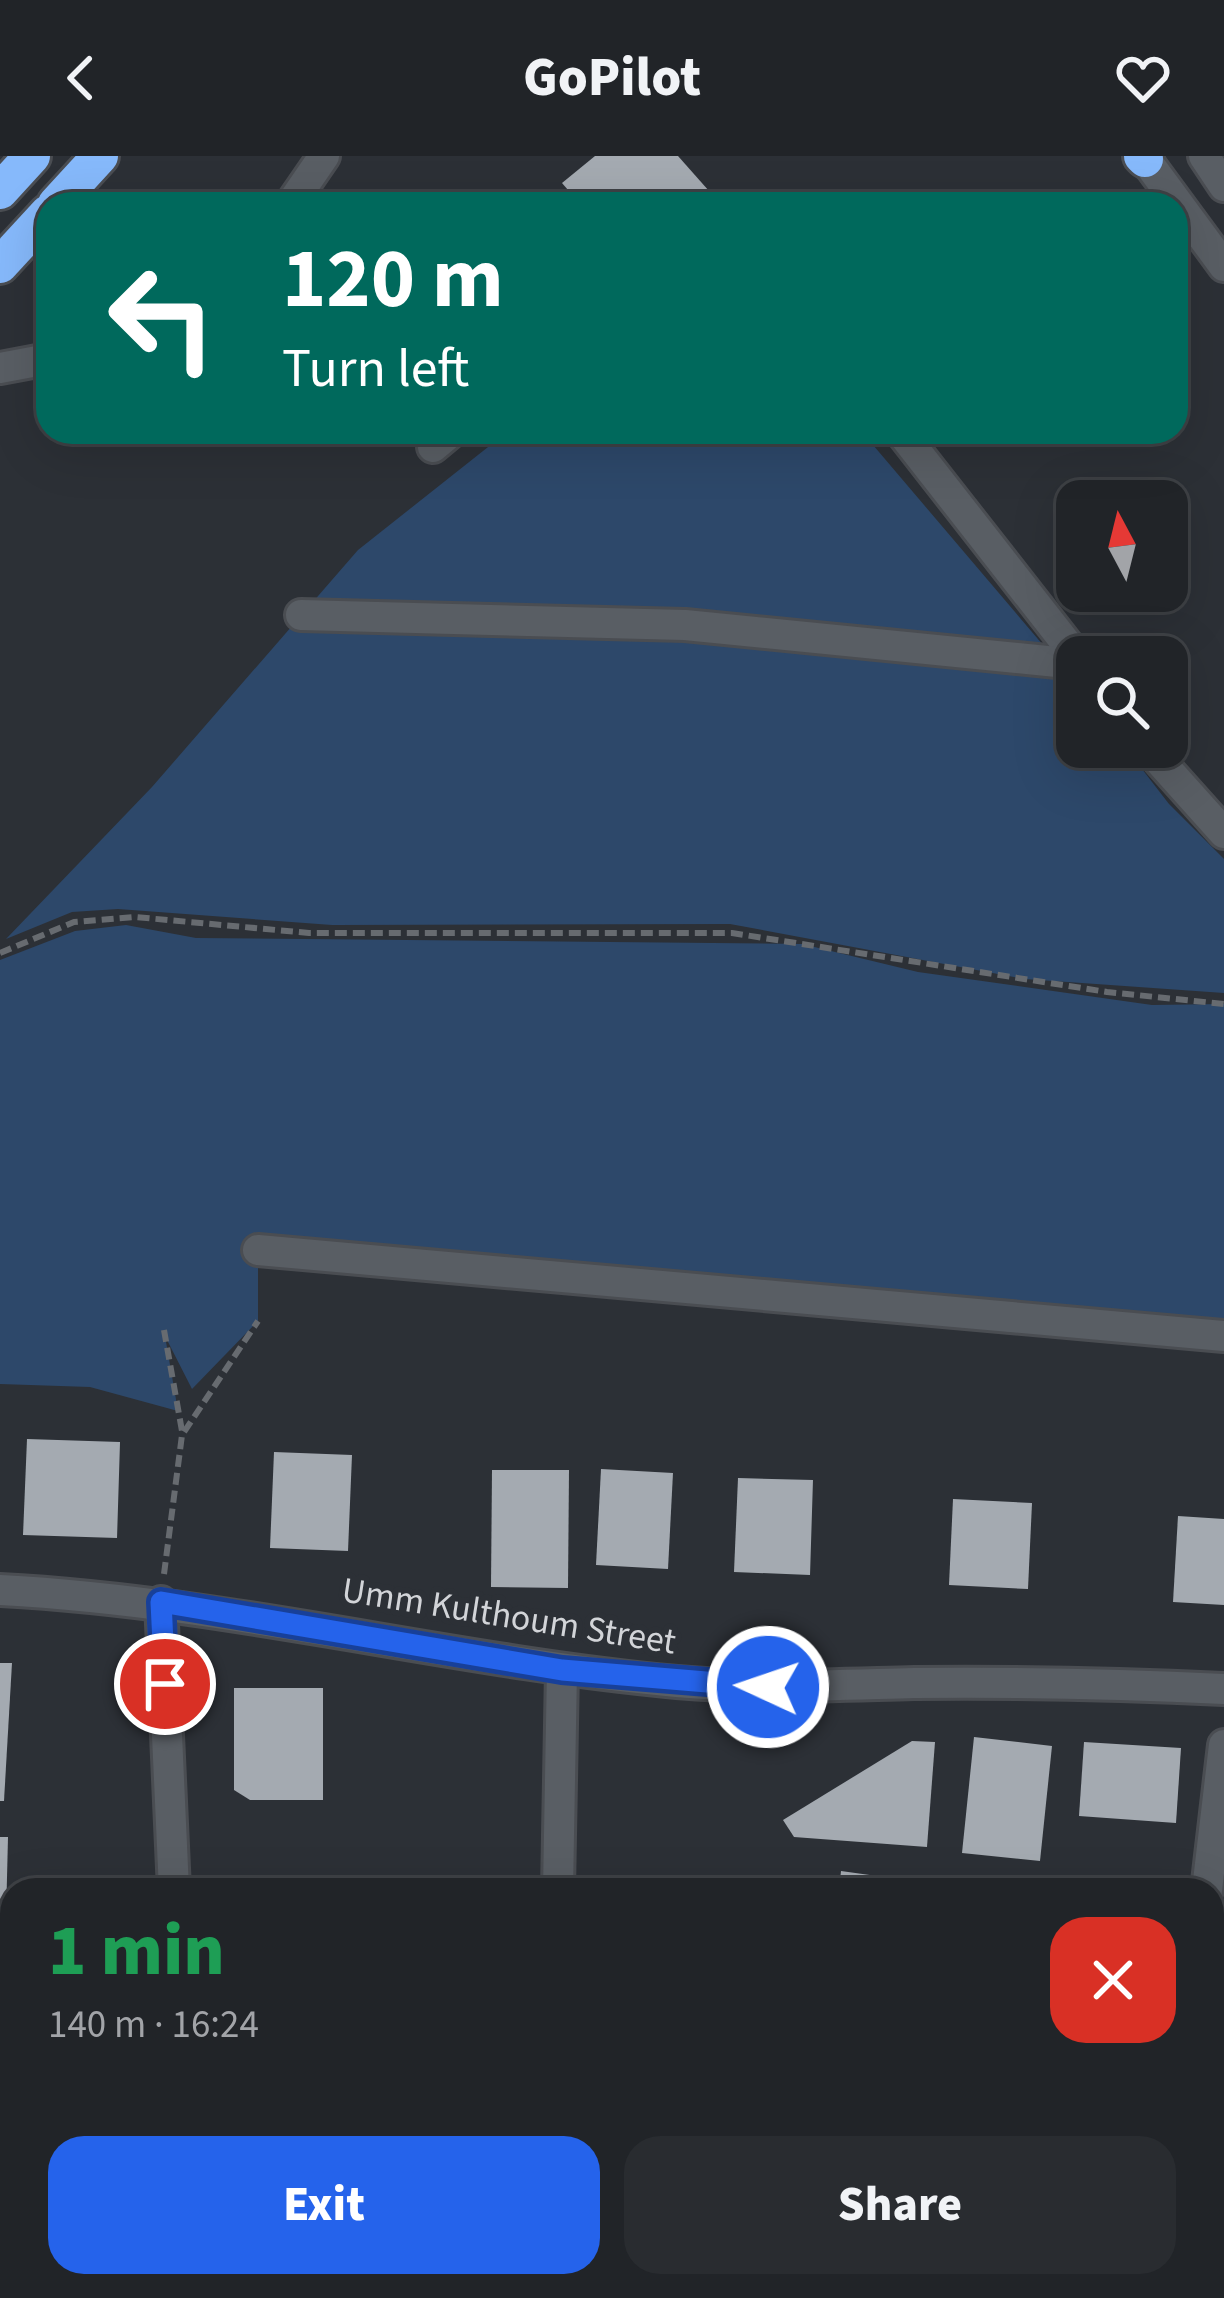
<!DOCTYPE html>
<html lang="en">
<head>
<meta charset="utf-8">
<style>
	body { margin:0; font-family:"Source Sans 3",sans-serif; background:#292c30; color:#f1f3f6; height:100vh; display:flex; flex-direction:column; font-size:45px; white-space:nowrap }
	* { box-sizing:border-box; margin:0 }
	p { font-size:39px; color:#a2a4a8 }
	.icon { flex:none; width:66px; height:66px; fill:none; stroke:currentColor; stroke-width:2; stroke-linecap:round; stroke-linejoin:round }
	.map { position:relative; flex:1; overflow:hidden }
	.side { position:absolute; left:0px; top:1722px; width:1224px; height:420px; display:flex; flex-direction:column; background:#212428; border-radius:36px 36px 0 0; box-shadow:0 12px 48px #0002,0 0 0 3px #3e4145 }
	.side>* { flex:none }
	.hud { position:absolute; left:36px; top:36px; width:1152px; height:252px; border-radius:36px; box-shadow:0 12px 48px #0002,0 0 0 3px #3e4145; background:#00695c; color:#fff; overflow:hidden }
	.needle { width:78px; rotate:353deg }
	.buttons { position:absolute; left:1056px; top:324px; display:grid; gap:24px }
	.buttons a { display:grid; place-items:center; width:132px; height:132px; border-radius:24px; background:#212428; box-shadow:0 12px 48px #0002,0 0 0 3px #3e4145; font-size:60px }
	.pin { position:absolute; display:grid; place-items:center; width:102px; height:102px; color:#fff; margin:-51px; border:6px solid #fff; border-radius:50%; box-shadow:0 3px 12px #0007 }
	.me { position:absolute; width:132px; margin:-66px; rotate:273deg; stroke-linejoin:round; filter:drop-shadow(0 0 9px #0008) }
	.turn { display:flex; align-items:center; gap:42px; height:252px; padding:0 48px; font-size:54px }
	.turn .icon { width:156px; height:156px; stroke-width:2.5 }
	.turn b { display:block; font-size:84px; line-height:102px }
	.round { display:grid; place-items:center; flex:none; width:126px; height:126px; border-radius:36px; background:#292c30 }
	.headline { display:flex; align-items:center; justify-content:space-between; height:204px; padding:0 48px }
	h1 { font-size:72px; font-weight:800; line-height:90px; color:#1e9e55 }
	.action { display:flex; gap:24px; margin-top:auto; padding:24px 48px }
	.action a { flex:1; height:138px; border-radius:36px; background:#2563eb; color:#fff; font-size:48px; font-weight:800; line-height:138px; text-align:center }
	.action a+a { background:#292c30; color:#f1f3f6 }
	header { display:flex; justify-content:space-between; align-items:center; height:156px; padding:0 48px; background:#212428; font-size:54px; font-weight:800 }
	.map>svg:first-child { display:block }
</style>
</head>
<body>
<header><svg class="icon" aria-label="back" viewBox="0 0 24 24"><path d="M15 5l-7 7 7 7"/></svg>GoPilot<svg class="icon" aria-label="heart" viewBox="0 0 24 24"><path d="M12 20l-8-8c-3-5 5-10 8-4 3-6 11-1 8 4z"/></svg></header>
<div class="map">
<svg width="1224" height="2142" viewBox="0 0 1224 2142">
	<rect width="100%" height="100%" fill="#2c3036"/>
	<!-- green -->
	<g fill="#2d486a">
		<polygon points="507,276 862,276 1077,529 1077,591 1125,591 1169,648 1224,703 1224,837 1025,823 730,768 332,769 118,753 72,756 6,783 152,631 358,394"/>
		<polygon points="126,769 196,782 802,788 918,816 1152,849 1224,848 1224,1165 258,1094 258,1165 192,1233 165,1180 178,1255 90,1231 0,1228 0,804 75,775"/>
		<polygon points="543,2130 827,2130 802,2142 537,2142"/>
	</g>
	<!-- building -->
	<g fill="#a4aab1">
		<polygon points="595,0 678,0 717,44 580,48 562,27"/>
		<polygon points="27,1283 120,1286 117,1382 23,1379"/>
		<polygon points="274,1296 352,1299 348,1395 270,1392"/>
		<polygon points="601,1313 673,1317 668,1413 596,1409"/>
		<polygon points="492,1314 569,1314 568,1432 491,1431"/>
		<polygon points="738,1322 813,1324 810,1419 734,1416"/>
		<polygon points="953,1343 1032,1347 1028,1433 949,1429"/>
		<polygon points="1178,1360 1224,1363 1224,1449 1173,1446"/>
		<polygon points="0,1507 12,1507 4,1645 0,1645"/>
		<polygon points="234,1532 323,1532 323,1644 250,1644 234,1634"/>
		<polygon points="974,1581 1052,1590 1040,1705 962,1697"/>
		<polygon points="912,1585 935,1586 927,1691 794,1681 783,1664"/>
		<polygon points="1084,1586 1181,1592 1176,1667 1079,1660"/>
		<polygon points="0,1681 8,1681 6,1762 0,1762"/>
		<polygon points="841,1715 920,1726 919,1734 839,1734"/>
		<polygon points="1212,2058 1220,2059 1215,2123 1212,2123"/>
		<polygon points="176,2130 261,2130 258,2142 172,2142"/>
		<polygon points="1106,2130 1215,2130 1214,2142 1106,2142"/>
	</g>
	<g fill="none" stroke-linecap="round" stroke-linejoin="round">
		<defs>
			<g id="minor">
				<polyline points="1143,0 1224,110"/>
				<polyline points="1204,0 1224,30"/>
				<polyline points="291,48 324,0"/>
				<polyline points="0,212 48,203"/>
				<polyline points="901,276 1077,501"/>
				<polyline points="433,291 451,276"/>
				<polyline points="301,459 685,469 1077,508"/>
				<polyline points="1147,591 1224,677"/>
				<polyline points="258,1094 1224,1180"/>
				<path d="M0 1434C229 1446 450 1505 677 1526 756 1533 835 1529 914 1527 1018 1526 1121 1528 1224 1533"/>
				<polyline points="161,1446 174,1734"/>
				<polyline points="558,1734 562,1514"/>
				<polyline points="1207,1734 1224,1589"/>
				<polyline points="1212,1989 1224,1991"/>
				<polyline points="0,2020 12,2054"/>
				<polyline points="22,2130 23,2142"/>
				<polyline points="476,2142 479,2130"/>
				<polyline points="925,2142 934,2130"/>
			</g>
			<g id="highway">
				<polyline points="1142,0 1145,3"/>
				<polyline points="0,35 32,0"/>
				<polyline points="56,48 100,0"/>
				<polyline points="0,109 48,57"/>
			</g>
		</defs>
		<!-- minor casing -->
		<use href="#minor" stroke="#4a4d52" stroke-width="36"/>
		<!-- highway casing -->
		<use href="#highway" stroke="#4a4d52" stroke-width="42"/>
		<!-- path -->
		<g stroke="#676b70" stroke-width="6" stroke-dasharray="12 6" stroke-linecap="butt">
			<polyline points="0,797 74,766 135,761 309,777 732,777 1107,836 1224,848"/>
			<polyline points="164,1174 182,1275"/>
			<polyline points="164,1418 182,1279 258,1165"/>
		</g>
		<!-- minor -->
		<use href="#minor" stroke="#595e64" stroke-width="30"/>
		<!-- highway -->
		<use href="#highway" stroke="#86b9fb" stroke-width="36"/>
	</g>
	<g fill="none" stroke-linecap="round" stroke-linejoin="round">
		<defs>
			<polyline id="route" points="165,1528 161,1446 562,1514 768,1531"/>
		</defs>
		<!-- route casing -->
		<use href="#route" stroke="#184099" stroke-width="30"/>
		<!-- route -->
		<use href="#route" stroke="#2563eb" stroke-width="21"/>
	</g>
	<g text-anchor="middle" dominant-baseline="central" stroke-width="12" stroke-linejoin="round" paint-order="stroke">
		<!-- street labels -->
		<g font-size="36" fill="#d2d4d8" stroke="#2c3036">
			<text transform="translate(509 1460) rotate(9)">Umm Kulthoum Street</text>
		</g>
	</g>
</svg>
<div class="buttons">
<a><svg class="needle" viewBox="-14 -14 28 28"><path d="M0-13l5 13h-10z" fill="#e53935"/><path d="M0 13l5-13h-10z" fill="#a2a4a8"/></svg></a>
<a><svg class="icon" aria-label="search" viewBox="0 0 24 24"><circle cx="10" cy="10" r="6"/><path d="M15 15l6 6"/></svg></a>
</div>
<div class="pin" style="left:165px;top:1528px;background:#d93025"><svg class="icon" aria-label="arrive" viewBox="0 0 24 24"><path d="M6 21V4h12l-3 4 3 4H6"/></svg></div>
<svg class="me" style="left:768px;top:1531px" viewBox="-20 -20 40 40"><circle r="17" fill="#2563eb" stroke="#fff" stroke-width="3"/><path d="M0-11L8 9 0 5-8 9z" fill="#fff"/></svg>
<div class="hud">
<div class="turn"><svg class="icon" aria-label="left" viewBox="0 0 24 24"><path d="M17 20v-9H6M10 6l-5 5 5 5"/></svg><div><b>120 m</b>Turn left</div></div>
</div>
<section class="side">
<div class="headline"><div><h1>1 min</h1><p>140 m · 16:24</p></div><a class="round" style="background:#d93025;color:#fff"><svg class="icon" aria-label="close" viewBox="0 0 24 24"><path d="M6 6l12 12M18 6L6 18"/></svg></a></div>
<div class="action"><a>Exit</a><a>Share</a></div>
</section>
</div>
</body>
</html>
